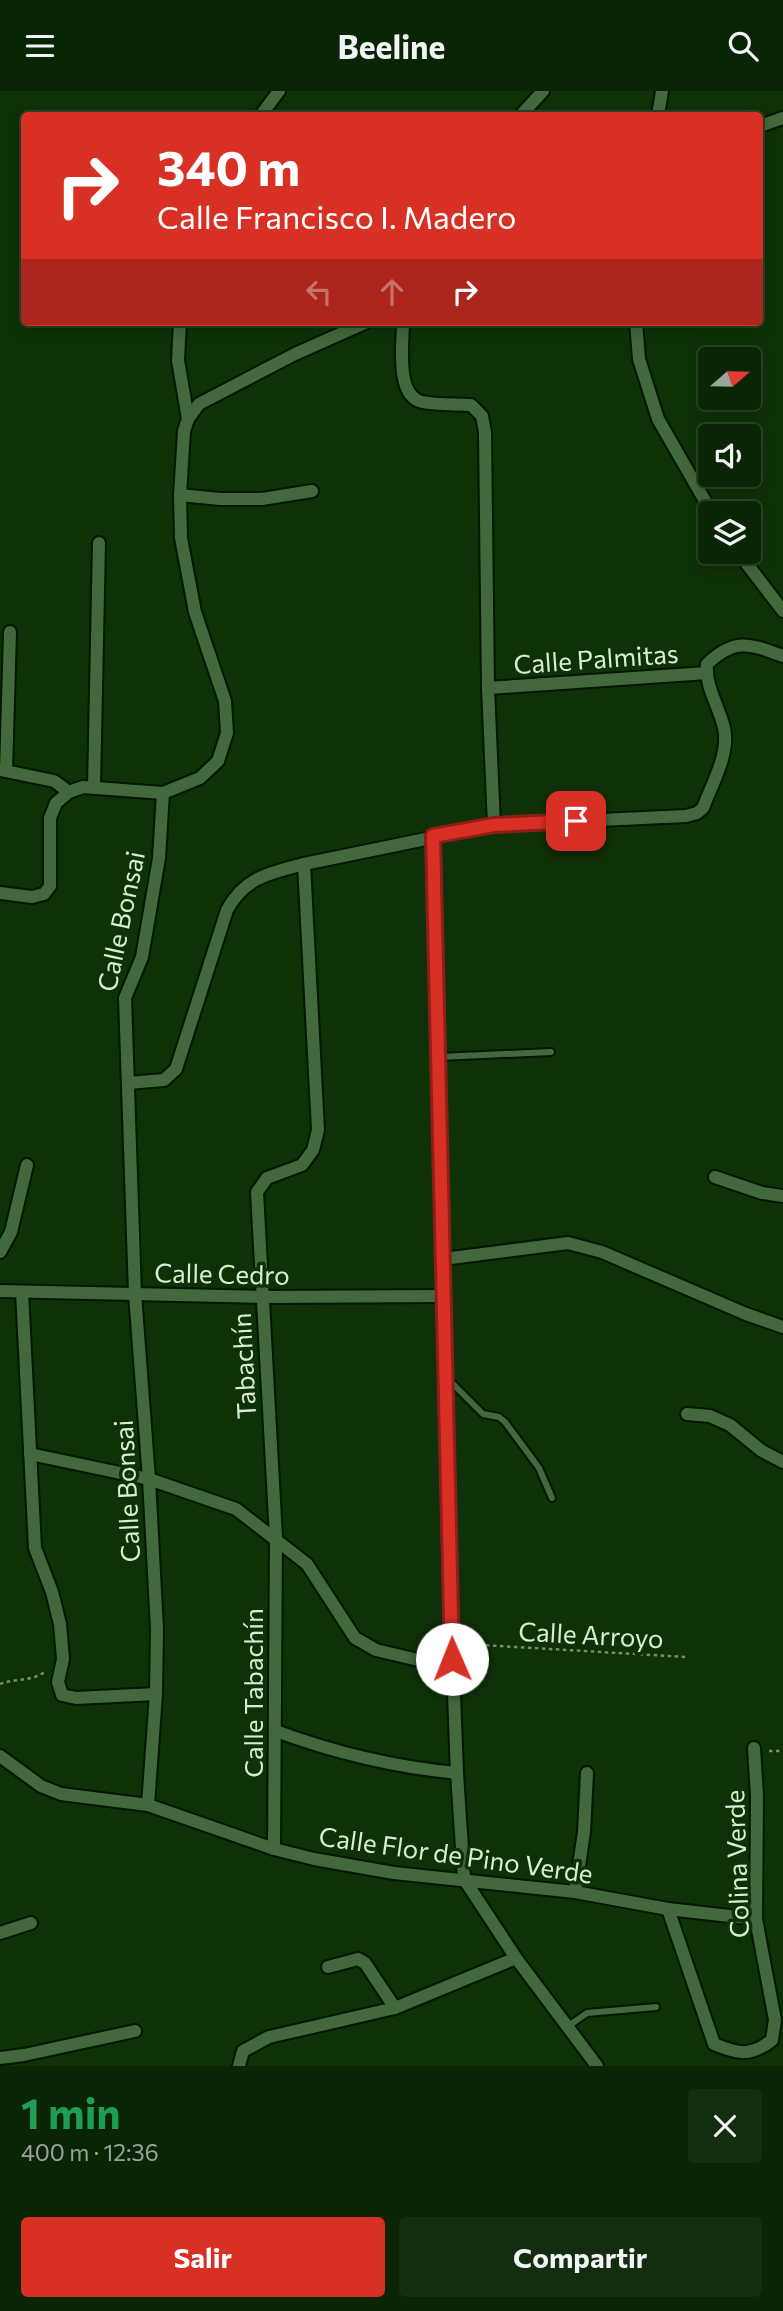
<!DOCTYPE html>
<html lang="es">
<head>
<meta charset="utf-8">
<style>
	body { margin:0; font-family:Commissioner,sans-serif; background:#132d0f; color:#f1f3f6; height:100vh; display:flex; flex-direction:column; font-size:26px; white-space:nowrap }
	* { box-sizing:border-box; margin:0 }
	p { font-size:23px; color:#99a59a }
	.icon { flex:none; width:38px; height:38px; fill:none; stroke:currentColor; stroke-width:2; stroke-linecap:round; stroke-linejoin:round }
	.map { position:relative; height:1975px; overflow:hidden }
	.drawer { display:flex; flex-direction:column; background:#0a2505; flex:1 }
	.drawer>* { flex:none }
	.banner { position:absolute; left:21px; top:21px; width:742px; height:214px; border-radius:7px; box-shadow:0 4px 18px #0003,0 0 0 2px #2a4227; background:#d93025; color:#fff; overflow:hidden }
	.needle { width:46px; rotate:70deg }
	.fabs { position:absolute; left:698px; top:256px; display:grid; gap:14px }
	.fabs a { display:grid; place-items:center; width:63px; height:63px; border-radius:7px; background:#0a2505; box-shadow:0 4px 18px #0003,0 0 0 2px #2a4227; font-size:35px }
	.pin { position:absolute; display:grid; place-items:center; width:60px; height:60px; color:#fff; margin:-30px; border-radius:14px; box-shadow:0 4px 10px #0006 }
	.me { position:absolute; width:77px; margin:-38px; rotate:359deg; stroke-linejoin:round; filter:drop-shadow(0 0 5px #0008) }
	.turn { display:flex; align-items:center; gap:24px; height:147px; padding:0 21px; font-size:32px }
	.turn .icon { width:91px; height:91px; stroke-width:2.5 }
	.turn b { display:block; font-size:49px; line-height:60px }
	.lanes { display:flex; align-items:center; height:66px; padding:0 21px; background:#0003; justify-content:center; gap:35px; direction:ltr }
	.lanes .off { opacity:.35 }
	.round { display:grid; place-items:center; flex:none; width:74px; height:74px; border-radius:7px; background:#132d0f }
	.headline { display:flex; align-items:center; justify-content:space-between; height:119px; padding:0 21px }
	h1 { font-size:42px; font-weight:700; line-height:52px; color:#1e9e55 }
	.primary-button { display:flex; gap:14px; margin-top:auto; padding:14px 21px }
	.primary-button a { flex:1; height:80px; border-radius:7px; background:#d93025; color:#fff; font-size:28px; font-weight:700; line-height:80px; text-align:center }
	.primary-button a+a { background:#132d0f; color:#f1f3f6 }
	header { display:flex; justify-content:space-between; align-items:center; height:91px; padding:0 21px; background:#0a2505; font-size:32px; font-weight:700 }
	.map>svg:first-child { display:block }
</style>
</head>
<body>
<header><svg class="icon" aria-label="menu" viewBox="0 0 24 24"><path d="M4 6h16M4 12h16M4 18h16"/></svg>Beeline<svg class="icon" aria-label="search" viewBox="0 0 24 24"><circle cx="10" cy="10" r="6"/><path d="M15 15l6 6"/></svg></header>
<div class="map">
<svg width="783" height="1975" viewBox="0 0 783 1975">
	<rect width="100%" height="100%" fill="#0e3107"/>
	<g fill="none" stroke-linecap="round" stroke-linejoin="round">
		<defs>
			<g id="lane">
				<polyline points="439,966 551,961"/>
				<polyline points="446,1286 483,1323 499,1326 505,1331 539,1377 552,1407"/>
				<polyline points="567,1936 587,1922 656,1916"/>
			</g>
			<g id="street">
				<polyline points="261,24 279,0"/>
				<polyline points="521,24 543,0"/>
				<polyline points="658,24 662,0"/>
				<polyline points="760,35 783,27"/>
				<polyline points="180,231 178,269 188,328"/>
				<path d="M403 231C403 252 395 305 422 311 437 314 455 313 471 314L482 325 485 341 488 597 494 734"/>
				<polyline points="636,231 639,268 658,328 712,422"/>
				<polyline points="180,404 220,408 262,408 312,400"/>
				<polyline points="737,460 783,520"/>
				<polyline points="488,597 707,582"/>
				<polyline points="1,679 54,690 69,701"/>
				<polyline points="6,680 10,541"/>
				<polyline points="94,696 99,452"/>
				<polyline points="433,745 451,1579"/>
				<polyline points="0,802 32,806 44,803 50,795 50,727 56,712 69,701 83,696 163,702 200,687 218,670 227,642 225,610 195,521 181,447 180,404 184,340 188,328 199,313 295,263 367,231"/>
				<path d="M128 992 164 989 176 978 227 819C245 786 270 782 304 773L494 734 686 725 697 722 703 717C712 693 730 662 724 637 719 615 705 596 707 573 735 546 750 553 783 565"/>
				<polyline points="715,1086 762,1102 783,1105"/>
				<polyline points="0,1161 11,1141 27,1074"/>
				<polyline points="443,1168 568,1152 602,1161 746,1223 783,1236"/>
				<polyline points="0,1200 262,1206 444,1205"/>
				<polyline points="22,1201 35,1457 52,1501 60,1533 63,1568 58,1591 62,1604 76,1607 156,1603"/>
				<polyline points="687,1323 710,1325 730,1334 762,1360 783,1371"/>
				<polyline points="30,1363 149,1388 236,1418 307,1473 355,1547 376,1559 431,1572 451,1579 454,1604 457,1682 464,1788 516,1867 597,1975"/>
				<path d="M276 1640C335 1662 394 1676 457 1682"/>
				<polyline points="0,1665 41,1695 61,1703 148,1714 274,1758 314,1768 394,1782 575,1801 668,1818 756,1828"/>
				<polyline points="148,1714 156,1603 157,1538 149,1388 135,1203 125,907 142,866 159,767 163,702"/>
				<polyline points="274,1758 276,1446 257,1101 267,1087 302,1074 313,1059 318,1039 304,773"/>
				<polyline points="575,1801 584,1741 587,1682"/>
				<path d="M668 1818 714 1953C738 1963 751 1966 772 1949L775 1929 756 1828 757 1705 754 1657"/>
				<polyline points="0,1842 31,1832"/>
				<polyline points="328,1876 358,1868 365,1872 395,1917"/>
				<polyline points="0,1967 24,1964 135,1940"/>
				<polyline points="239,1975 243,1960 269,1946 395,1917 516,1867"/>
			</g>
		</defs>
		<!-- lane casing -->
		<use href="#lane" stroke="#011700" stroke-width="10"/>
		<!-- street casing -->
		<use href="#street" stroke="#011700" stroke-width="16"/>
		<!-- path -->
		<g stroke="#738f6d" stroke-width="2.5" stroke-dasharray="3.5 3.5" stroke-linecap="butt">
			<polyline points="465,1553 686,1566"/>
			<path d="M0 1593C15 1587 32 1591 46 1580"/>
			<polyline points="769,1660 783,1660"/>
		</g>
		<!-- lane -->
		<use href="#lane" stroke="#44683d" stroke-width="6"/>
		<!-- street -->
		<use href="#street" stroke="#44683d" stroke-width="12"/>
	</g>
	<g fill="none" stroke-linecap="round" stroke-linejoin="round">
		<defs>
			<polyline id="route" points="452,1568 433,745 494,734 576,730"/>
		</defs>
		<!-- route casing -->
		<use href="#route" stroke="#8d1f18" stroke-width="18"/>
		<!-- route -->
		<use href="#route" stroke="#d93025" stroke-width="12"/>
	</g>
	<g text-anchor="middle" dominant-baseline="central" stroke-width="7" stroke-linejoin="round" paint-order="stroke">
		<!-- street labels -->
		<g font-size="26" fill="#d8edd4" stroke="#0e3107">
			<text transform="translate(596 567) rotate(-4)">Calle Palmitas</text>
			<text transform="translate(120 830) rotate(-78)">Calle Bonsai</text>
			<text transform="translate(222 1182) rotate(1)">Calle Cedro</text>
			<text transform="translate(243 1275) rotate(-93)">Tabachín</text>
			<text transform="translate(126 1400) rotate(-93)">Calle Bonsai</text>
			<text transform="translate(591 1543) rotate(3)">Calle Arroyo</text>
			<text transform="translate(252 1602) rotate(-90)">Calle Tabachín</text>
			<text transform="translate(456 1763) rotate(8)">Calle Flor de Pino Verde</text>
			<text transform="translate(736 1773) rotate(-92)">Colina Verde</text>
		</g>
	</g>
</svg>
<div class="fabs">
<a><svg class="needle" viewBox="-14 -14 28 28"><path d="M0-13l5 13h-10z" fill="#e53935"/><path d="M0 13l5-13h-10z" fill="#99a59a"/></svg></a>
<a><svg class="icon" aria-label="sound" viewBox="0 0 24 24"><path d="M4 9h4l5-4v14l-5-4H4zM17 9q2 3 0 6"/></svg></a>
<a><svg class="icon" aria-label="layers" viewBox="0 0 24 24"><path d="M12 4l9 5-9 5-9-5zM3 14l9 5 9-5"/></svg></a>
</div>
<div class="pin" style="left:576px;top:730px;background:#d93025"><svg class="icon" aria-label="arrive" viewBox="0 0 24 24"><path d="M6 21V4h12l-3 4 3 4H6"/></svg></div>
<svg class="me" style="left:452px;top:1568px" viewBox="-20 -20 40 40"><circle r="19" fill="#fff"/><path d="M0-13L10 11 0 6-10 11z" fill="#d93025"/></svg>
<div class="banner">
<div class="turn"><svg class="icon" aria-label="right" viewBox="0 0 24 24"><path d="M7 20v-9h11M14 6l5 5-5 5"/></svg><div><b>340 m</b>Calle Francisco I. Madero</div></div>
<div class="lanes"><svg class="icon off" aria-label="left" viewBox="0 0 24 24"><path d="M17 20v-9H6M10 6l-5 5 5 5"/></svg><svg class="icon off" aria-label="ahead" viewBox="0 0 24 24"><path d="M12 20V5M6 11l6-6 6 6"/></svg><svg class="icon" aria-label="right" viewBox="0 0 24 24"><path d="M7 20v-9h11M14 6l5 5-5 5"/></svg></div>
</div>
</div>
<section class="drawer">
<div class="headline"><div><h1>1 min</h1><p>400 m · 12:36</p></div><a class="round"><svg class="icon" aria-label="close" viewBox="0 0 24 24"><path d="M6 6l12 12M18 6L6 18"/></svg></a></div>
<div class="primary-button"><a>Salir</a><a>Compartir</a></div>
</section>
</body>
</html>
